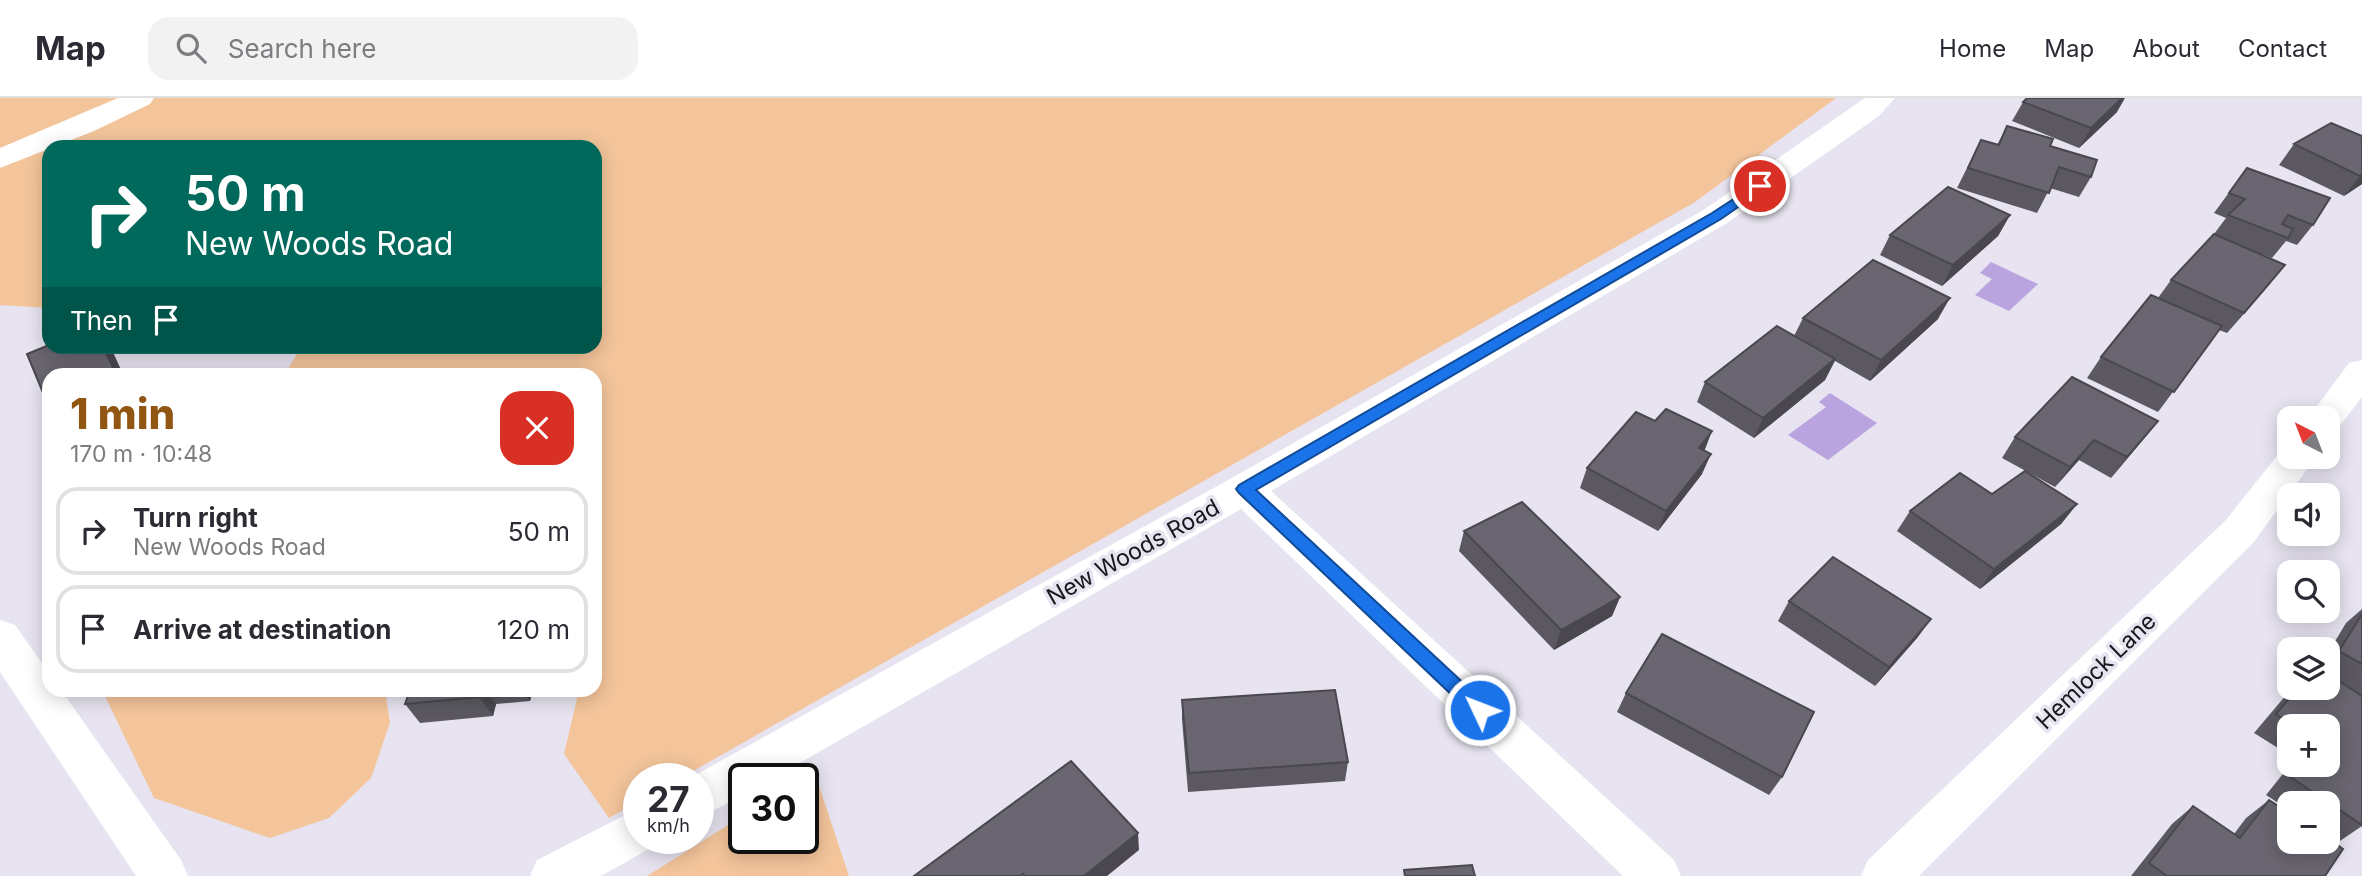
<!DOCTYPE html>
<html lang="en">
<head>
<meta charset="utf-8">
<style>
	body { margin:0; font-family:Inter,sans-serif; background:#f2f2f3; color:#2b2b33; height:100vh; display:flex; flex-direction:column; font-size:26px; white-space:nowrap }
	* { box-sizing:border-box; margin:0 }
	p { font-size:23px; color:#7c7c81 }
	.icon { flex:none; width:38px; height:38px; fill:none; stroke:currentColor; stroke-width:2; stroke-linecap:round; stroke-linejoin:round }
	.map { position:relative; flex:1; overflow:hidden }
	.drawer { position:absolute; left:42px; top:270px; width:560px; height:329px; display:flex; flex-direction:column; background:#fff; border-radius:21px; box-shadow:0 4px 18px #0003 }
	.drawer>* { flex:none }
	.hud { position:absolute; left:42px; top:42px; width:560px; height:214px; border-radius:21px; box-shadow:0 4px 18px #0003; background:#00695c; color:#fff; overflow:hidden }
	.needle { width:46px; rotate:318deg }
	.fabs { position:absolute; left:2277px; top:308px; display:grid; gap:14px }
	.fabs a { display:grid; place-items:center; width:63px; height:63px; border-radius:14px; background:#fff; box-shadow:0 4px 18px #0003; font-size:35px }
	.speed { position:absolute; left:623px; top:665px; display:flex; gap:14px; font-size:35px; font-weight:700; text-align:center }
	.speed>* { display:grid; place-content:center; width:91px; height:91px; border-radius:50%; background:#fff; box-shadow:0 4px 18px #0003; line-height:1 }
	.speed small { font-size:18px; font-weight:400 }
	.speed .limit { border:4px solid #111; border-radius:10px; background:#fff; color:#111 }
	.pin { position:absolute; display:grid; place-items:center; width:60px; height:60px; color:#fff; margin:-30px; border:4px solid #fff; border-radius:50%; box-shadow:0 2px 7px #0007 }
	.me { position:absolute; width:77px; margin:-38px; rotate:313deg; stroke-linejoin:round; filter:drop-shadow(0 0 5px #0008) }
	.turn { display:flex; align-items:center; gap:24px; height:147px; padding:0 28px; font-size:32px }
	.turn .icon { width:91px; height:91px; stroke-width:2.5 }
	.turn b { display:block; font-size:49px; line-height:60px }
	.then { display:flex; align-items:center; height:66px; padding:0 28px; background:#0003; gap:14px; font-size:26px }
	.round { display:grid; place-items:center; flex:none; width:74px; height:74px; border-radius:21px; background:#f2f2f3 }
	.headline { display:flex; align-items:center; justify-content:space-between; height:119px; padding:0 28px }
	h1 { font-size:42px; font-weight:800; line-height:52px; color:#905612 }
	ul { padding:0; list-style:none }
	li { display:flex; align-items:center; gap:21px; height:88px; margin:0 14px 10px; padding:0 14px; border:4px solid #e1e1e2; border-radius:21px }
	li div { flex:1 }
	li b { display:block; font-size:26px }
	li em { font-style:normal }
	header { display:flex; align-items:center; gap:42px; box-sizing:border-box; height:98px; padding:0 35px; background:#fff; border-bottom:2px solid #e1e1e2 }
	header strong { font-size:33px }
	nav { display:flex; gap:38px; margin-inline-start:auto; font-size:24px }
	.search { width:490px; height:63px; background:#f2f2f3; display:flex; align-items:center; gap:18px; box-sizing:border-box; padding:0 24px; border-radius:21px; color:#7c7c81; font-size:26px }
	.map>svg:first-child { display:block }
</style>
</head>
<body>
<header>
<strong>Map</strong>
<div class="search"><svg class="icon" aria-label="search" viewBox="0 0 24 24"><circle cx="10" cy="10" r="6"/><path d="M15 15l6 6"/></svg>Search here</div>
<nav><a>Home</a><a>Map</a><a>About</a><a>Contact</a></nav>
</header>
<div class="map">
<svg width="2362" height="778" viewBox="0 0 2362 778">
	<rect width="100%" height="100%" fill="#e7e3f0"/>
	<!-- green -->
	<g fill="#f4c59b">
		<polygon points="0,0 1836,0 1695,104 679,681 639,681 639,704 609,720 564,656 579,592 595,592 595,276 285,276 301,249 595,248 595,49 49,49 49,210 0,207"/>
		<polygon points="102,592 385,592 390,625 371,680 329,720 270,740 154,700"/>
		<polygon points="814,673 849,778 647,778 744,717 744,740 803,740 802,681"/>
	</g>
	<!-- water -->
	<g fill="#baa4e0">
		<polygon points="1991,164 2038,186 2009,213 1975,197 1992,181 1980,175"/>
		<polygon points="1830,295 1877,325 1828,362 1788,337 1826,309 1819,304"/>
	</g>
	<g fill="none" stroke-linecap="round" stroke-linejoin="round">
		<!-- minor -->
		<g fill="#fff" fill-rule="evenodd">
			<polygon points="118,0 154,0 150,6 94,33 0,70 0,50"/>
			<polygon points="1865,0 1895,0 1879,18 1727,125 1271,393 1674,762 1681,778 1623,778 1241,411 772,681 744,681 744,697 698,720 698,681 688,681 1230,381 1705,111"/>
			<polygon points="2362,262 2362,299 2339,329 2328,333 2328,320 2308,320 2349,265"/>
			<polygon points="2289,348 2289,359 2316,359 2253,445 1919,778 1861,778 1868,762 2225,423 2284,349"/>
			<polygon points="0,522 15,527 49,575 49,592 61,592 181,762 188,778 136,778 0,574"/>
			<polygon points="639,710 639,740 659,740 656,747 601,778 530,778 537,762"/>
		</g>
	</g>
	<!-- wall -->
	<g fill="#5b5861">
		<polygon points="2023,4 2117,14 2079,50 2012,23"/>
		<polygon points="2007,28 2050,48 2091,79 2079,99 2050,90 2037,115 1957,90 1981,42 1997,47"/>
		<polygon points="2362,38 2362,86 2344,98 2279,67 2294,46"/>
		<polygon points="2247,70 2313,127 2297,147 2286,143 2272,160 2255,154 2269,187 2227,235 2219,232 2158,314 2087,280 2101,259 2158,200 2171,182 2214,136 2226,120 2214,115"/>
		<polygon points="2010,117 1998,138 1942,188 1880,157 1890,137"/>
		<polygon points="1803,220 1938,221 1870,283 1835,263 1825,282 1754,340 1697,304 1705,284 1794,238"/>
		<polygon points="2158,323 2111,380 2079,362 2055,389 2002,360 2015,339"/>
		<polygon points="1704,353 1702,376 1658,433 1580,390 1587,370"/>
		<polygon points="1992,396 2077,406 2061,426 1980,491 1897,433 1910,413"/>
		<polygon points="1464,433 1620,499 1612,518 1554,552 1459,453"/>
		<polygon points="1789,503 1931,521 1917,540 1875,588 1778,523"/>
		<polygon points="2362,511 2362,728 2337,745 2328,738 2328,705 2289,705 2289,712 2266,697 2290,667 2328,667 2328,628 2289,628 2289,657 2254,635 2292,590 2328,590 2328,555 2346,525"/>
		<polygon points="410,592 533,592 530,603 496,606 493,618 420,625 405,606"/>
		<polygon points="1626,595 1782,679 1769,697 1617,614"/>
		<polygon points="1182,602 1348,664 1345,683 1188,694 1182,621"/>
		<polygon points="2269,702 2325,778 2131,778 2172,726 2193,708 2234,736 2246,720"/>
	</g>
	<!-- shaded-wall -->
	<g fill="#4a474f">
		<polygon points="2122,0 2125,0 2117,14 2079,50 2091,30"/>
		<polygon points="2362,76 2362,86 2344,98 2360,78"/>
		<polygon points="2010,117 1998,138 1942,188 1953,167"/>
		<polygon points="2285,167 2269,187 2227,235 2244,215"/>
		<polygon points="1950,200 1938,221 1870,283 1881,262"/>
		<polygon points="103,248 109,248 111,250 123,276 116,276"/>
		<polygon points="1835,261 1825,282 1754,340 1763,320"/>
		<polygon points="2158,323 2142,343 2111,380 2127,359"/>
		<polygon points="1712,333 1704,354 1699,350"/>
		<polygon points="2094,342 2079,362 2055,389 2070,369"/>
		<polygon points="1711,356 1702,376 1658,433 1666,413"/>
		<polygon points="2077,406 2061,426 1980,491 1994,471"/>
		<polygon points="1620,499 1612,518 1554,552 1561,532"/>
		<polygon points="1931,521 1917,540 1875,588 1889,569"/>
		<polygon points="481,592 485,592 496,606 493,618 479,599"/>
		<polygon points="522,592 533,592 530,603"/>
		<polygon points="1138,735 1139,752 1107,778 1084,778"/>
	</g>
	<!-- building -->
	<g fill="#6a6671" stroke="#4a474f" stroke-width="2">
		<polygon points="2027,0 2122,0 2091,30 2023,4"/>
		<polygon points="2331,25 2362,38 2362,76 2360,78 2294,46"/>
		<polygon points="2007,28 2053,41 2050,48 2097,62 2091,79 2059,69 2049,95 1968,70 1981,42 1999,47"/>
		<polygon points="2247,70 2330,100 2313,127 2288,117 2282,126 2293,131 2288,140 2228,117 2245,101 2229,95"/>
		<polygon points="1948,89 2010,117 1953,167 1890,137"/>
		<polygon points="2214,136 2285,167 2244,215 2171,182"/>
		<polygon points="1873,162 1950,200 1881,262 1803,220"/>
		<polygon points="2151,197 2222,228 2174,294 2101,259"/>
		<polygon points="1777,228 1835,261 1763,320 1705,284"/>
		<polygon points="49,247 49,248 103,248 116,276 49,276 49,309 27,256"/>
		<polygon points="2072,279 2158,323 2127,359 2094,342 2070,369 2015,339"/>
		<polygon points="1666,311 1712,333 1699,350 1711,356 1666,413 1587,370 1636,314 1655,323"/>
		<polygon points="2025,373 2077,406 1994,471 1910,413 1960,375 1992,396"/>
		<polygon points="1522,404 1620,499 1561,532 1464,433"/>
		<polygon points="1833,459 1931,521 1889,569 1789,503"/>
		<polygon points="2362,516 2362,566 2339,553"/>
		<polygon points="1662,536 1814,614 1782,679 1626,595"/>
		<polygon points="2328,576 2362,598 2362,727 2289,678 2298,667 2328,667 2328,628 2295,628 2276,616 2298,590 2328,590"/>
		<polygon points="410,592 481,592 479,599 405,606"/>
		<polygon points="1335,592 1348,664 1189,675 1182,602"/>
		<polygon points="1071,663 1138,735 1084,778 1025,778 1023,776 1021,778 914,778"/>
		<polygon points="2269,702 2289,715 2289,744 2328,744 2328,740 2343,751 2325,778 2167,778 2149,765 2193,708 2240,740"/>
		<polygon points="1472,767 1475,778 1405,778 1404,772"/>
	</g>
	<!-- route -->
	<polygon fill="#1a73e8" stroke="#114b97" stroke-width="2" points="1760,84 1766,88 1764,91 1721,121 1256,392 1487,607 1490,612 1487,618 1480,620 1474,618 1239,395 1236,391 1239,387 1712,115"/>
	<g text-anchor="middle" dominant-baseline="central" stroke-width="7" stroke-linejoin="round" paint-order="stroke">
		<!-- street labels -->
		<g font-size="23" fill="#18171b" stroke="#e7e3f0">
			<text transform="translate(1133 454) rotate(-29)">New Woods Road</text>
			<text transform="translate(2096 573) rotate(-44)">Hemlock Lane</text>
		</g>
	</g>
</svg>
<div class="fabs">
<a><svg class="needle" viewBox="-14 -14 28 28"><path d="M0-13l5 13h-10z" fill="#e53935"/><path d="M0 13l5-13h-10z" fill="#7c7c81"/></svg></a>
<a><svg class="icon" aria-label="sound" viewBox="0 0 24 24"><path d="M4 9h4l5-4v14l-5-4H4zM17 9q2 3 0 6"/></svg></a>
<a><svg class="icon" aria-label="search" viewBox="0 0 24 24"><circle cx="10" cy="10" r="6"/><path d="M15 15l6 6"/></svg></a>
<a><svg class="icon" aria-label="layers" viewBox="0 0 24 24"><path d="M12 4l9 5-9 5-9-5zM3 14l9 5 9-5"/></svg></a>
<a>+</a>
<a>−</a>
</div>
<div class="speed"><div>27<small>km/h</small></div><div class="limit">30</div></div>
<div class="pin" style="left:1760px;top:88px;background:#d93025"><svg class="icon" aria-label="arrive" viewBox="0 0 24 24"><path d="M6 21V4h12l-3 4 3 4H6"/></svg></div>
<svg class="me" style="left:1480px;top:612px" viewBox="-20 -20 40 40"><circle r="17" fill="#1a73e8" stroke="#fff" stroke-width="3"/><path d="M0-11L8 9 0 5-8 9z" fill="#fff"/></svg>
<div class="hud">
<div class="turn"><svg class="icon" aria-label="right" viewBox="0 0 24 24"><path d="M7 20v-9h11M14 6l5 5-5 5"/></svg><div><b>50 m</b>New Woods Road</div></div>
<div class="then">Then<svg class="icon" aria-label="arrive" viewBox="0 0 24 24"><path d="M6 21V4h12l-3 4 3 4H6"/></svg></div>
</div>
<section class="drawer">
<div class="headline"><div><h1>1 min</h1><p>170 m · 10:48</p></div><a class="round" style="background:#d93025;color:#fff"><svg class="icon" aria-label="close" viewBox="0 0 24 24"><path d="M6 6l12 12M18 6L6 18"/></svg></a></div>
<ul>
<li><svg class="icon" aria-label="right" viewBox="0 0 24 24"><path d="M7 20v-9h11M14 6l5 5-5 5"/></svg><div><b>Turn right</b><p>New Woods Road</p></div><em>50 m</em></li>
<li><svg class="icon" aria-label="arrive" viewBox="0 0 24 24"><path d="M6 21V4h12l-3 4 3 4H6"/></svg><div><b>Arrive at destination</b></div><em>120 m</em></li>
</ul>
</section>
</div>
</body>
</html>
